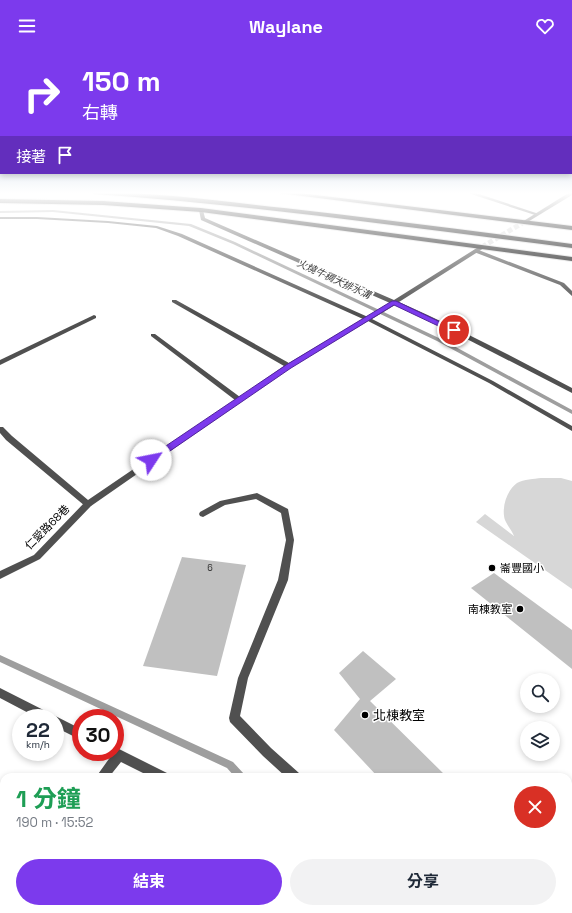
<!DOCTYPE html>
<html lang="zh-TW">
<head>
<meta charset="utf-8">
<style>
	body { margin:0; font-family:"Space Grotesk","Noto Sans TC",sans-serif; background:#f2f2f3; color:#1f2937; height:100vh; display:flex; flex-direction:column; font-size:15px; white-space:nowrap }
	* { box-sizing:border-box; margin:0 }
	p { font-size:13px; color:#747a83 }
	.icon { flex:none; width:22px; height:22px; fill:none; stroke:currentColor; stroke-width:2; stroke-linecap:round; stroke-linejoin:round }
	.map { position:relative; flex:1; overflow:hidden }
	.details { position:absolute; left:0px; top:721px; width:572px; height:140px; display:flex; flex-direction:column; background:#fff; border-radius:12px 12px 0 0; box-shadow:0 2px 6px #0003 }
	.details>* { flex:none }
	.top-card { position:absolute; left:0px; top:0px; width:572px; height:122px; box-shadow:0 2px 6px #0003; background:#7c3aed; color:#fff; overflow:hidden }
	.controls { position:absolute; left:520px; top:621px; display:grid; gap:8px }
	.controls a { display:grid; place-items:center; width:40px; height:40px; border-radius:50%; background:#fff; box-shadow:0 2px 6px #0003; font-size:20px }
	.speed { position:absolute; left:12px; top:657px; display:flex; gap:8px; font-size:20px; font-weight:700; text-align:center }
	.speed>* { display:grid; place-content:center; width:52px; height:52px; border-radius:50%; background:#fff; box-shadow:0 2px 6px #0003; line-height:1 }
	.speed small { font-size:10px; font-weight:400 }
	.speed .limit { border:6px solid #d22; background:#fff; color:#111 }
	.pin { position:absolute; display:grid; place-items:center; width:34px; height:34px; color:#fff; margin:-17px; border:2px solid #fff; border-radius:50%; box-shadow:0 1px 4px #0007 }
	.me { position:absolute; width:44px; margin:-22px; rotate:56deg; stroke-linejoin:round; filter:drop-shadow(0 0 3px #0008) }
	.turn { display:flex; align-items:center; gap:14px; height:84px; padding:0 16px; font-size:18px }
	.turn .icon { width:52px; height:52px; stroke-width:2.5 }
	.turn b { display:block; font-size:28px; line-height:34px }
	.then { display:flex; align-items:center; height:38px; padding:0 16px; background:#0003; gap:8px; font-size:15px }
	.round { display:grid; place-items:center; flex:none; width:42px; height:42px; border-radius:21px; background:#f2f2f3 }
	.head { display:flex; align-items:center; justify-content:space-between; height:68px; padding:0 16px }
	h1 { font-size:24px; font-weight:700; line-height:30px; color:#1e9e55 }
	.primary-button { display:flex; gap:8px; margin-top:auto; padding:8px 16px }
	.primary-button a { flex:1; height:46px; border-radius:24px; background:#7c3aed; color:#fff; font-size:16px; font-weight:700; line-height:46px; text-align:center }
	.primary-button a+a { background:#f2f2f3; color:#1f2937 }
	header { display:flex; justify-content:space-between; align-items:center; height:52px; padding:0 16px; background:#7c3aed; color:#fff; font-size:18px; font-weight:700 }
	.map>svg:first-child { display:block }
</style>
</head>
<body>
<header><svg class="icon" aria-label="menu" viewBox="0 0 24 24"><path d="M4 6h16M4 12h16M4 18h16"/></svg>Waylane<svg class="icon" aria-label="heart" viewBox="0 0 24 24"><path d="M12 20l-8-8c-3-5 5-10 8-4 3-6 11-1 8 4z"/></svg></header>
<div class="map">
<svg width="572" height="861" viewBox="0 0 572 861">
	<rect width="100%" height="100%" fill="#fff"/>
	<!-- green -->
	<path fill="#d7d7d7" d="M541 426H561L572 429V537L476 470 485 462 514 484C512 479 507 473 505 468 501 456 507 438 517 431 524 427 534 427 541 426Z"/>
	<g fill="none" stroke-linecap="round" stroke-linejoin="round">
		<!-- stream -->
		<g fill="#9e9e9e" fill-rule="evenodd">
			<polygon points="53,158 191,172 235,190 441,287 572,358 572,362 437,289 233,192 189,174 53,160 0,161 0,159"/>
			<polygon points="0,603 233,710 244,722 245,725 235,725 227,716 0,610"/>
			<polygon points="331,857 341,857 342,861 332,861"/>
		</g>
	</g>
	<!-- building -->
	<g fill="#c0c0c0">
		<polygon points="182,505 246,513 217,624 143,614"/>
		<polygon points="494,521 572,578 572,617 471,536"/>
		<polygon points="363,599 396,627 370,649 447,725 378,725 334,678 360,647 339,621"/>
	</g>
	<g fill="none" stroke-linecap="round" stroke-linejoin="round">
		<!-- street-tunnel -->
		<polyline stroke="#d9d9d9" stroke-width="5" stroke-dasharray="5 2.5" stroke-linecap="butt" points="482,195 524,170"/>
		<defs>
			<g id="primary">
				<polygon points="271,140 291,140 572,174 572,178"/>
				<polygon points="0,147 103,149 201,156 572,205 572,209 201,160 103,153 0,151"/>
			</g>
			<path id="highway" d="M91 140C156 140 219 149 284 156 380 167 476 179 572 192V196C413 176 254 153 94 142Z"/>
		</defs>
		<!-- primary casing -->
		<use href="#primary" stroke="#dbdbdb" stroke-width="2"/>
		<!-- highway casing -->
		<use href="#highway" stroke="#dbdbdb" stroke-width="2"/>
		<!-- lane -->
		<g fill="#505050" fill-rule="evenodd">
			<polygon points="465,140 473,140 539,162 535,163"/>
			<polygon points="476,197 564,231 572,239 572,244 560,233 474,200 473,199"/>
			<polygon points="88,449 91,450 92,452 91,454 40,507 0,527 0,519 34,503 85,450"/>
		</g>
		<!-- street -->
		<g fill="#505050" fill-rule="evenodd">
			<polygon points="570,140 572,140 572,143 526,171 522,170"/>
			<path d="M201 157 203 158 205 166 394 248 480 194H484V196L399 250C458 276 515 306 572 336V341L426 266 395 253 372 267 493 329 572 374V379L489 331 368 269 291 315 91 454H85L6 388 0 381V375H3L12 384 88 448 235 348 151 284V282H155L240 345 284 314 172 250V248H176L289 311 363 267 178 184 156 176 108 171 37 167H0V165H37L108 169 157 174 182 182 368 265 390 251 201 168 199 158Z"/>
			<polygon points="94,263 96,264 96,266 0,313 0,308"/>
			<polygon points="257,441 288,457 294,488 288,528 248,626 240,664 271,696 299,721 301,725 286,725 263,704 230,670 229,666 238,626 278,528 286,488 281,461 256,447 225,453 203,465 200,464 199,462 200,460 220,449"/>
			<polygon points="0,636 81,677 81,688 55,675 55,666 38,666 0,646"/>
			<polygon points="115,695 167,721 169,725 151,725 121,710 109,725 96,725 111,704 108,700 115,700"/>
			<polygon points="4,833 4,849 0,851 0,835"/>
			<polygon points="291,857 305,857 306,861 292,861"/>
			<polygon points="375,857 389,857 391,861 377,861"/>
		</g>
		<!-- primary -->
		<use href="#primary" fill="#000" fill-rule="evenodd"/>
		<!-- highway -->
		<use href="#highway" fill="#000" fill-rule="evenodd"/>
	</g>
	<!-- sky -->
	<linearGradient id="sky" x2="0" y2="1"><stop stop-color="#8aabca"/><stop offset="0.54" stop-color="#fff"/><stop offset="1" stop-color="#fff" stop-opacity="0"/></linearGradient>
	<rect width="572" height="261" fill="url(#sky)"/>
	<!-- route -->
	<polygon fill="#7c3aed" stroke="#51269a" points="392,249 396,249 457,278 451,280 394,253 291,316 154,410 148,410 147,408 148,406 286,313"/>
	<!-- markers -->
	<g fill="#000" stroke="#fff" stroke-width="1.5">
		<circle cx="492" cy="516" r="4"/>
		<circle cx="520" cy="557" r="4"/>
		<circle cx="365" cy="663" r="4"/>
	</g>
	<g text-anchor="middle" dominant-baseline="central" stroke-width="3" stroke-linejoin="round" paint-order="stroke">
		<!-- number labels -->
		<g font-size="9" fill="#303030">
			<text x="210" y="516">6</text>
		</g>
		<!-- far-water labels -->
		<g font-size="10" font-style="italic" fill="#3f3f3f" stroke="#fff">
			<text transform="translate(334 227) rotate(25)">火燒牛稠大排水溝</text>
		</g>
		<!-- street labels -->
		<g font-size="11" fill="#000" stroke="#fff">
			<text transform="translate(47 475) rotate(-45)">仁愛路68巷</text>
		</g>
		<!-- poi labels -->
		<g font-size="11" fill="#000" stroke="#fff" text-anchor="start">
			<text x="500" y="516">崙豐國小</text>
			<text x="512" y="557" text-anchor="end">南棟教室</text>
		</g>
		<!-- near-poi labels -->
		<g font-size="13" fill="#000" stroke="#fff" text-anchor="start">
			<text x="373" y="663">北棟教室</text>
		</g>
	</g>
</svg>
<div class="controls">
<a><svg class="icon" aria-label="search" viewBox="0 0 24 24"><circle cx="10" cy="10" r="6"/><path d="M15 15l6 6"/></svg></a>
<a><svg class="icon" aria-label="layers" viewBox="0 0 24 24"><path d="M12 4l9 5-9 5-9-5zM3 14l9 5 9-5"/></svg></a>
</div>
<div class="speed"><div>22<small>km/h</small></div><div class="limit">30</div></div>
<div class="pin" style="left:454px;top:278px;background:#d93025"><svg class="icon" aria-label="arrive" viewBox="0 0 24 24"><path d="M6 21V4h12l-3 4 3 4H6"/></svg></div>
<svg class="me" style="left:151px;top:408px" viewBox="-20 -20 40 40"><circle r="19" fill="#fff"/><path d="M0-13L10 11 0 6-10 11z" fill="#7c3aed"/></svg>
<div class="top-card">
<div class="turn"><svg class="icon" aria-label="right" viewBox="0 0 24 24"><path d="M7 20v-9h11M14 6l5 5-5 5"/></svg><div><b>150 m</b>右轉</div></div>
<div class="then">接著<svg class="icon" aria-label="arrive" viewBox="0 0 24 24"><path d="M6 21V4h12l-3 4 3 4H6"/></svg></div>
</div>
<section class="details">
<div class="head"><div><h1>1 分鐘</h1><p>190 m · 15:52</p></div><a class="round" style="background:#d93025;color:#fff"><svg class="icon" aria-label="close" viewBox="0 0 24 24"><path d="M6 6l12 12M18 6L6 18"/></svg></a></div>
<div class="primary-button"><a>結束</a><a>分享</a></div>
</section>
</div>
</body>
</html>
